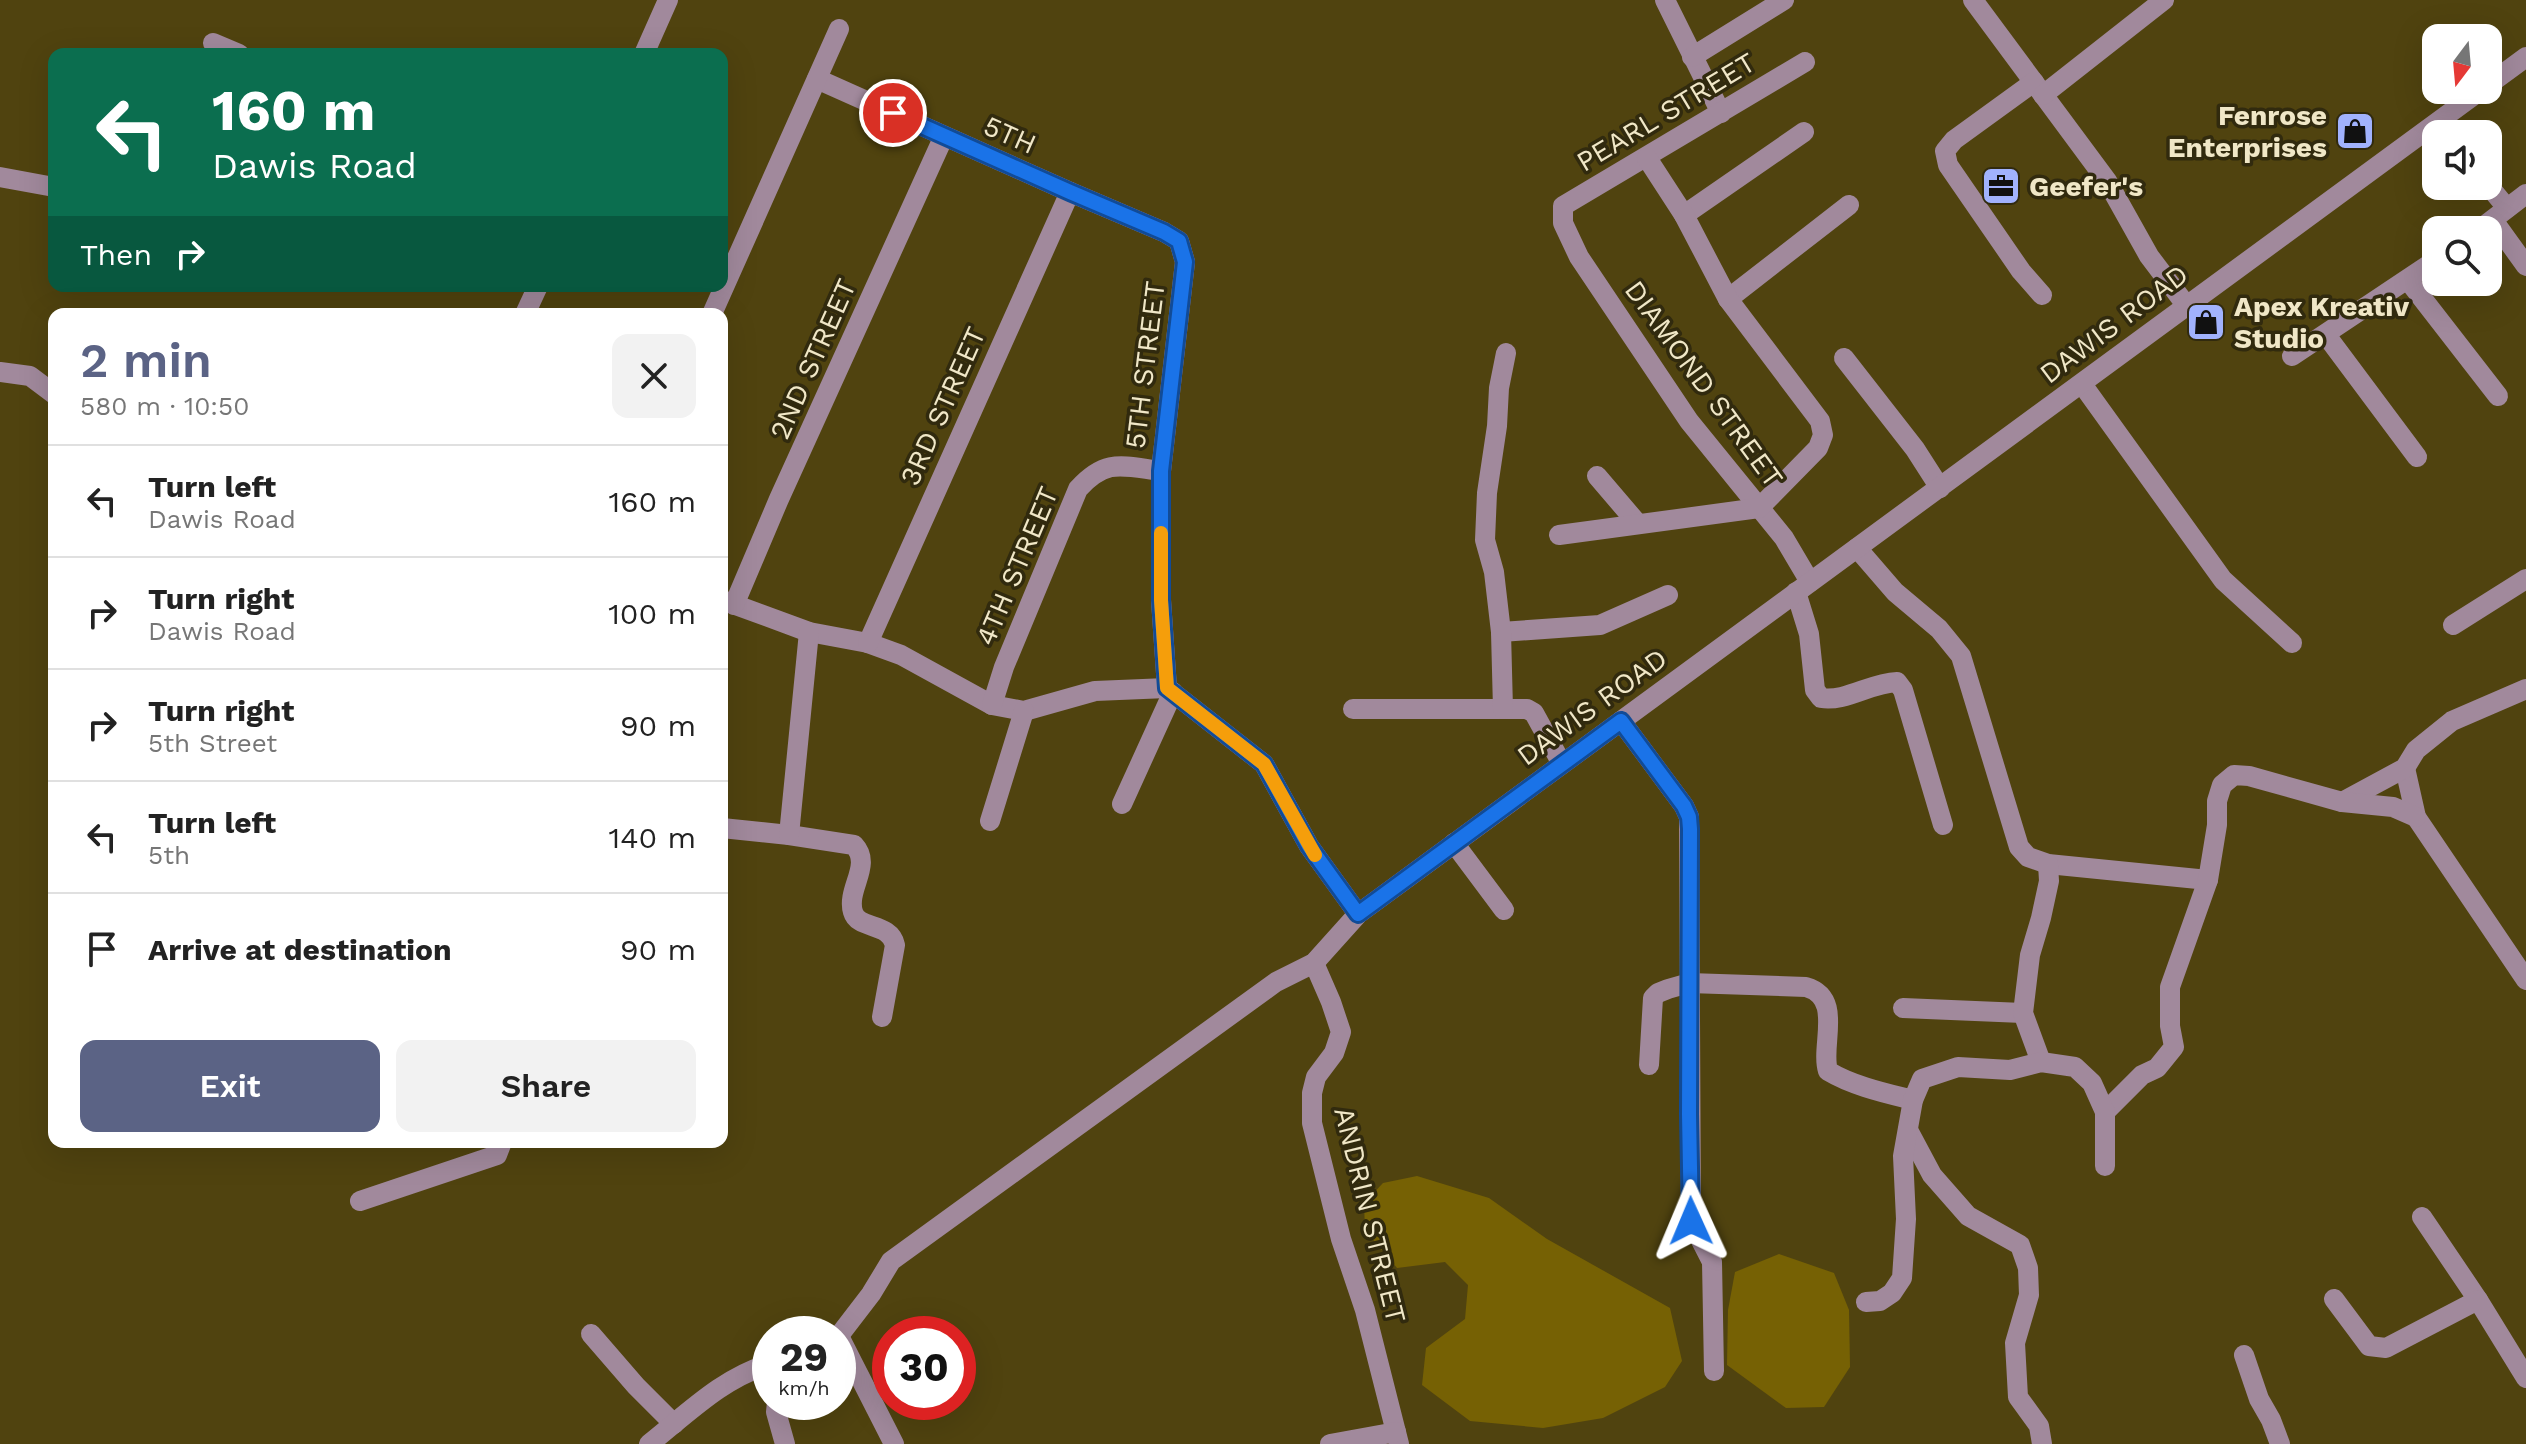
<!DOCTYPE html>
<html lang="en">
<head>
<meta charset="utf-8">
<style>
	body { margin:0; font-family:"Work Sans",sans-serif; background:#f2f2f2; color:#222; height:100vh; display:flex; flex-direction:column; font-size:30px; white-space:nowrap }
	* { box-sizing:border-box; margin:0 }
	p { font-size:26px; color:#767676 }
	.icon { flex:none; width:44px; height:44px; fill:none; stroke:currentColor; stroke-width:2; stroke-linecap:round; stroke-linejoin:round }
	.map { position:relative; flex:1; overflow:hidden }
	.sheet { position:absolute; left:48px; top:308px; width:680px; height:840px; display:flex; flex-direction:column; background:#fff; border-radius:16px; box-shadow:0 8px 32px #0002 }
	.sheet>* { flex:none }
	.top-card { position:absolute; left:48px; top:48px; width:680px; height:244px; border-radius:16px; box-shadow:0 8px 32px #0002; background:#0b6e4f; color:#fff; overflow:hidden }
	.needle { width:52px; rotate:196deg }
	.controls { position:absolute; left:2422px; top:24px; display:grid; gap:16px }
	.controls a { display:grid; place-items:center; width:80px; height:80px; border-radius:16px; background:#fff; box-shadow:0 8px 32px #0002; font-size:40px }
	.speed { position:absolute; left:752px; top:1316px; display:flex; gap:16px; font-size:40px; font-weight:700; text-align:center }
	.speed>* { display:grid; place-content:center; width:104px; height:104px; border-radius:50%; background:#fff; box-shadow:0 8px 32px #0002; line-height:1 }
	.speed small { font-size:20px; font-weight:400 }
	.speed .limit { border:12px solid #d22; background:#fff; color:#111 }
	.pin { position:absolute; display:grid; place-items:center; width:68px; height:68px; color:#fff; margin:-34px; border:4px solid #fff; border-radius:50%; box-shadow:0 2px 8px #0007 }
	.me { position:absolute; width:88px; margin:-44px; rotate:359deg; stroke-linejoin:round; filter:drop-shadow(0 0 6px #0008) }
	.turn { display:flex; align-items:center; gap:28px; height:168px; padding:0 32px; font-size:36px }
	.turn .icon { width:104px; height:104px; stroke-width:2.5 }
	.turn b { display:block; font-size:56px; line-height:68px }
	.then { display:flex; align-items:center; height:76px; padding:0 32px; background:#0003; gap:16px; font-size:30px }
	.round { display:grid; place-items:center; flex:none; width:84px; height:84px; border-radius:16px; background:#f2f2f2 }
	.head { display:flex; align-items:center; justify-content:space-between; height:136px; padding:0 32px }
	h1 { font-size:48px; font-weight:600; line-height:60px; color:#5b6385 }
	.primary-button { display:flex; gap:16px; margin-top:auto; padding:16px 32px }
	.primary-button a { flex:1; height:92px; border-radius:16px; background:#5b6385; color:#fff; font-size:32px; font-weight:600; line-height:92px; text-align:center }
	.primary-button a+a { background:#f2f2f2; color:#222 }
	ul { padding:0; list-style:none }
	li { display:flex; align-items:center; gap:24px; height:112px; padding:0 32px; border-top:2px solid #e0e0e0 }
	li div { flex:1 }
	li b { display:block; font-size:30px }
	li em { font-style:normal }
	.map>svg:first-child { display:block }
</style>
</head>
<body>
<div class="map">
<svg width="2526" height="1444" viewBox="0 0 2526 1444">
	<rect width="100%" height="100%" fill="#50430f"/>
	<!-- green -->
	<g fill="#766104">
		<polygon points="1417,1176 1489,1198 1547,1239 1670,1308 1682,1361 1665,1387 1603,1418 1543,1428 1470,1421 1422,1385 1426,1348 1465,1319 1468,1285 1445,1262 1397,1268 1365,1230 1364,1203 1383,1183"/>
		<polygon points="1779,1254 1834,1273 1849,1310 1850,1367 1824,1407 1786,1408 1727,1365 1728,1310 1735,1272"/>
	</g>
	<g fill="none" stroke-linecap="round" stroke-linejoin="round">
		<!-- minor -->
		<g stroke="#a1899c" stroke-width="20">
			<polyline points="1665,0 1721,113"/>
			<polyline points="1973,0 2107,181 2149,256 2186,305"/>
			<polyline points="213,43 239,54"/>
			<polyline points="644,54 668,0"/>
			<polyline points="1692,57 1784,0"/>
			<polyline points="1805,62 1563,206 1563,223 1579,257 1689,421 1784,538 1810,582"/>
			<polyline points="817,79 1070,192 1164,232 1179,241 1185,262 1161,471 1161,600 1167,688"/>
			<polyline points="2034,82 1954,140 1945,151 1948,165 2021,271 2042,295"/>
			<polyline points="2488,85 2526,57"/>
			<polyline points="2043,95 2164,0"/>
			<polyline points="0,177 54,187"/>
			<polyline points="2488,185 2507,208"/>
			<polyline points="1684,215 1804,132"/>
			<polyline points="2493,220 2526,266"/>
			<polyline points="2479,230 2526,194"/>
			<polyline points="2408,280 2498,396"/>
			<polyline points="1728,299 1849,205"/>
			<polyline points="525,314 538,286"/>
			<polyline points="712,314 839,29"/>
			<polyline points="2326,335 2417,457"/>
			<polyline points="2292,356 2436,260"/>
			<polyline points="1844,358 1915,449 1940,488"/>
			<polyline points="0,372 30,376 54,394"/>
			<polyline points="2082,384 2223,580 2292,643"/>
			<polyline points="1597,476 1638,524"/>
			<polyline points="1559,535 1759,508 1818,448 1823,435 1820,421 1728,299 1684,215 1647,158"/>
			<polyline points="1857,548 1895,592 1939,629 1961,656 2019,847 2028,857 2048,864 2208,880"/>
			<path d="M1796 592 1809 634 1815 690 1821 698C1846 702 1870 683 1897 682L1903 690 1943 825"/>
			<polyline points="722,600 809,632 868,643 901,655 992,705 1024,711 1095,691 1167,688 1264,764 1309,846 1358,914"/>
			<polyline points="734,605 779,499 944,136"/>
			<polyline points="2453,625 2526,579"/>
			<polyline points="1501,632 1600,625 1668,595"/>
			<polyline points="868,643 1070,192"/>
			<path d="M992 705 1004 667 1078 489C1106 458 1122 466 1161 471"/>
			<polyline points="1353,709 1527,709 1534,713 1562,764"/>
			<polyline points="1503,709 1501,632 1494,572 1485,540 1487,493 1497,426 1499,388 1506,353"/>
			<polyline points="1621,721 1684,806 1689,817 1691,1221 1712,1262 1714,1371"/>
			<polyline points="2405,768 2416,817 2526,980"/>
			<polyline points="2342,802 2405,768 2416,750 2452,721 2526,689"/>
			<polyline points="1122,804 1173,692"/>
			<polyline points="990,821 1024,711"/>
			<path d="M722 828 789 835 854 845C873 865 846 889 853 912 858 930 890 922 895 945L882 1017"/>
			<polyline points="789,835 809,632"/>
			<polyline points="1454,843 1504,910"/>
			<polyline points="1314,963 1331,1002 1341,1032 1334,1053 1316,1077 1312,1093 1312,1123 1341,1239 1365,1310 1399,1444"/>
			<polyline points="1903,1008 2023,1013"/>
			<polyline points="2041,1062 2023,1013 2030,955 2041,918 2049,881 2048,864"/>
			<path d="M1649 1065 1653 998 1658 993 1668 989 1689 983 1806 987C1844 998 1820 1045 1828 1071 1853 1086 1885 1093 1913 1100"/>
			<polyline points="2105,1112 2142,1075 2157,1068 2174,1047 2170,1026 2170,987 2208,880 2217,825 2217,801 2222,785 2234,775 2249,776 2342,802 2393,807 2416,817"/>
			<polyline points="1908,1130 1932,1175 1968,1216 2020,1245 2028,1268 2029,1295 2015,1343 2018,1397 2039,1426 2042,1444"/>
			<polyline points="360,1201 497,1155 502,1142"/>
			<polyline points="2422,1217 2478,1300"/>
			<polyline points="2334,1299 2369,1346 2386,1348 2478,1300 2526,1378"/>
			<polyline points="1866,1302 1880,1301 1892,1293 1902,1278 1906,1219 1903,1156 1913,1100 1922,1079 1958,1067 2010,1070 2041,1062 2075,1067 2092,1083 2105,1112 2105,1166"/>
			<polyline points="591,1334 636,1386 674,1424"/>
			<polyline points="839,1336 894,1444"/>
			<polyline points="838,1337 871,1294 891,1261 1276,982 1314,963 1358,914 2481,90"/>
			<polyline points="2244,1355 2259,1399 2271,1420 2280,1444"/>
			<polyline points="777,1402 776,1412 785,1444"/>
			<path d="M649 1444C686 1415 723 1377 770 1364"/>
			<polyline points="1330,1444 1396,1432"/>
		</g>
	</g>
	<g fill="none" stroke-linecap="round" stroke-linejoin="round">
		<defs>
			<polyline id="route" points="893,113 1070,192 1164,232 1179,241 1185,262 1161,471 1161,600 1167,688 1264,764 1309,846 1358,914 1621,721 1684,806 1689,817 1690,829 1689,1114 1691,1221"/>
		</defs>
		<!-- route casing -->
		<use href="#route" stroke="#114b97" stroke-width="20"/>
		<!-- route -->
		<use href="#route" stroke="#1a73e8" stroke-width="14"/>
		<!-- slow -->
		<polyline stroke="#f59e0b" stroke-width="14" points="1161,533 1161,600 1167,688 1264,764 1315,855"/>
	</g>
	<!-- icons -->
	<defs>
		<symbol id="shop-square" viewBox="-11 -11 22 22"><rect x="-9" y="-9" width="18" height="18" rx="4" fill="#a1b2fd" stroke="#312a0e"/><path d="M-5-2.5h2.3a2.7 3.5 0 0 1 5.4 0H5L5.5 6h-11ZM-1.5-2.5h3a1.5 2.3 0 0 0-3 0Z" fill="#111"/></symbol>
		<symbol id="office-square" viewBox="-11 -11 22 22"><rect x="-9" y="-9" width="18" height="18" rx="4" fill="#a1b2fd" stroke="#312a0e"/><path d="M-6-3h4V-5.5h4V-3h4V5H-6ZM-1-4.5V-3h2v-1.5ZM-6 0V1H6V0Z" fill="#111"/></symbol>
	</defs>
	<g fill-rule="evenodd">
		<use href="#shop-square" x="2333" y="109" width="44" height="44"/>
		<use href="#office-square" x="1979" y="164" width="44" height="44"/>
		<use href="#shop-square" x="2184" y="300" width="44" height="44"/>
	</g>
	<g text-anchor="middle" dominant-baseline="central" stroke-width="7" stroke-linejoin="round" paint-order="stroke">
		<!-- street labels -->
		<g font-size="28" fill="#f0e7c7" stroke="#312a0e">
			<text transform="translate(1666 112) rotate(-31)">PEARL STREET</text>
			<text transform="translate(1010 135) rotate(24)">5TH</text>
			<text transform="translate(2114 324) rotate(-37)">DAWIS ROAD</text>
			<text transform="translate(813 359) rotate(-66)">2ND STREET</text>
			<text transform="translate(1145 365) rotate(-83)">5TH STREET</text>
			<text transform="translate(1704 384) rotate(54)">DIAMOND STREET</text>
			<text transform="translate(943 406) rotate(-66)">3RD STREET</text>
			<text transform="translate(1017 566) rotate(-67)">4TH STREET</text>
			<text transform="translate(1592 707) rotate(-36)">DAWIS ROAD</text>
			<text transform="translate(1370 1215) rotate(76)">ANDRIN STREET</text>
		</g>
		<!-- poi labels -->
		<g font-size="28" font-weight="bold" fill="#f0e7c7" stroke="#312a0e" text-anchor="start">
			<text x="2327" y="115" text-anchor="end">Fenrose<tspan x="2327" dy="32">Enterprises</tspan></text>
			<text x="2029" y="186">Geefer's</text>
			<text x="2234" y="306">Apex Kreativ<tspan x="2234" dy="32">Studio</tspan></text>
		</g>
	</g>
</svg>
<div class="controls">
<a><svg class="needle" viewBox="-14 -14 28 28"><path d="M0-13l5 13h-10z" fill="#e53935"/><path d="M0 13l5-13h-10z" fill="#767676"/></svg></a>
<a><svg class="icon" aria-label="sound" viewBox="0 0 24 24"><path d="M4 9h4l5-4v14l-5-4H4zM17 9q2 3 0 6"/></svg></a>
<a><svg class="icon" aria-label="search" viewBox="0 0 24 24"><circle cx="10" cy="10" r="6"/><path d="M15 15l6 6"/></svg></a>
</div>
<div class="speed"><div>29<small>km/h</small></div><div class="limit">30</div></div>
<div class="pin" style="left:893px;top:113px;background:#d93025"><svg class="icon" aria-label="arrive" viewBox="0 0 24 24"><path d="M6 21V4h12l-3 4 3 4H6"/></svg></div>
<svg class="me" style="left:1691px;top:1221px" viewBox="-20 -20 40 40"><path d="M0-17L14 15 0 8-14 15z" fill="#1a73e8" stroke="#fff" stroke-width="4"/></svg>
<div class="top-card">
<div class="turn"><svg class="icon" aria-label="left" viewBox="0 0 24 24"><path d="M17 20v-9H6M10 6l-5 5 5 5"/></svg><div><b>160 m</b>Dawis Road</div></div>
<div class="then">Then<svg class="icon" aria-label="right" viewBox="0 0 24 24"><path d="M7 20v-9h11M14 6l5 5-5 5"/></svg></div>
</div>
<section class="sheet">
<div class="head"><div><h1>2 min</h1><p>580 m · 10:50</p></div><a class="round"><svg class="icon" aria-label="close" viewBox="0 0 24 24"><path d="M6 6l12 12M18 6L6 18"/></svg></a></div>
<ul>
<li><svg class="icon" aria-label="left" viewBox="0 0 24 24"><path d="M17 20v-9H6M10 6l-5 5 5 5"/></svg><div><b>Turn left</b><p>Dawis Road</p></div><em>160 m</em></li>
<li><svg class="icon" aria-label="right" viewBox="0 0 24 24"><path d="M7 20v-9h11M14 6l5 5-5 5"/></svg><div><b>Turn right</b><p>Dawis Road</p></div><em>100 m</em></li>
<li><svg class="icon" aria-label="right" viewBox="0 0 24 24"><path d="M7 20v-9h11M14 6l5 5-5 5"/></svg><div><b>Turn right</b><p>5th Street</p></div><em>90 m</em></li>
<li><svg class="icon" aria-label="left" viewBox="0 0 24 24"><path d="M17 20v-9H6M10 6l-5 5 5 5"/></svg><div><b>Turn left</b><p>5th</p></div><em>140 m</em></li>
<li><svg class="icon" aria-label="arrive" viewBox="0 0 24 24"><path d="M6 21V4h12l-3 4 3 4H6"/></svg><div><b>Arrive at destination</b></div><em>90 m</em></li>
</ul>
<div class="primary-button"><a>Exit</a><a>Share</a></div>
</section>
</div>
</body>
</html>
